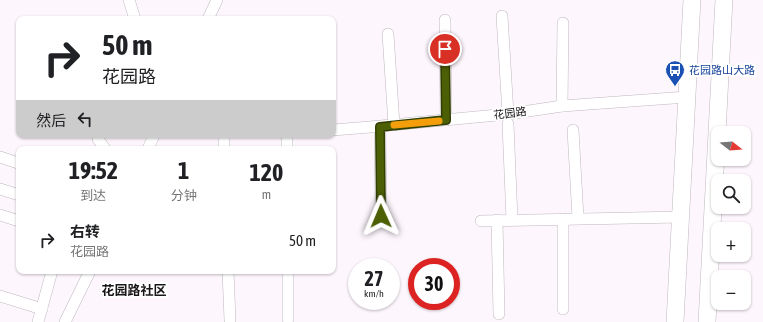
<!DOCTYPE html>
<html lang="zh">
<head>
<meta charset="utf-8">
<style>
	body { margin:0; font-family:"Asap Condensed","Noto Sans SC",sans-serif; background:#f2f2f2; color:#202124; height:100vh; display:flex; flex-direction:column; font-size:15px; white-space:nowrap }
	* { box-sizing:border-box; margin:0 }
	p { font-size:13px; color:#757577 }
	.icon { flex:none; width:22px; height:22px; fill:none; stroke:currentColor; stroke-width:2; stroke-linecap:round; stroke-linejoin:round }
	.map { position:relative; flex:1; overflow:hidden }
	.side { position:absolute; left:16px; top:146px; width:320px; height:128px; display:flex; flex-direction:column; background:#fff; border-radius:8px; box-shadow:0 1px 3px #0004 }
	.side>* { flex:none }
	.banner { position:absolute; left:16px; top:16px; width:320px; height:122px; border-radius:8px; box-shadow:0 1px 3px #0004; background:#fff; color:#202124; overflow:hidden }
	.needle { width:26px; rotate:107deg }
	.controls { position:absolute; left:711px; top:126px; display:grid; gap:8px }
	.controls a { display:grid; place-items:center; width:40px; height:40px; border-radius:8px; background:#fff; box-shadow:0 1px 3px #0004; font-size:20px }
	.speed { position:absolute; left:348px; top:258px; display:flex; gap:8px; font-size:20px; font-weight:700; text-align:center }
	.speed>* { display:grid; place-content:center; width:52px; height:52px; border-radius:50%; background:#fff; box-shadow:0 1px 3px #0004; line-height:1 }
	.speed small { font-size:10px; font-weight:400 }
	.speed .limit { border:6px solid #d22; background:#fff; color:#111 }
	.pin { position:absolute; display:grid; place-items:center; width:34px; height:34px; color:#fff; margin:-17px; border:2px solid #fff; border-radius:50%; box-shadow:0 1px 4px #0007 }
	.me { position:absolute; width:44px; margin:-22px; rotate:359deg; stroke-linejoin:round; filter:drop-shadow(0 0 3px #0008) }
	.turn { display:flex; align-items:center; gap:14px; height:84px; padding:0 20px; font-size:18px }
	.turn .icon { width:52px; height:52px; stroke-width:2.5 }
	.turn b { display:block; font-size:28px; line-height:34px }
	.then { display:flex; align-items:center; height:38px; padding:0 20px; background:#0003; gap:8px; font-size:15px }
	.eta { display:flex; justify-content:space-evenly; align-items:center; height:68px; text-align:center }
	.eta b { font-size:24px; font-weight:700; line-height:28px }
	ul { padding:0; list-style:none }
	li { display:flex; align-items:center; gap:12px; height:52px; padding:0 20px }
	li div { flex:1 }
	li b { display:block; font-size:15px }
	li em { font-style:normal }
	.map>svg:first-child { display:block }
</style>
</head>
<body>
<div class="map">
<svg width="763" height="322" viewBox="0 0 763 322">
	<rect width="100%" height="100%" fill="#fef6fd"/>
	<g fill="none" stroke-linecap="round" stroke-linejoin="round">
		<defs>
			<g id="street">
				<polyline points="129,0 135,19"/>
				<polyline points="502,16 508,114"/>
				<polyline points="208,19 217,0"/>
				<polyline points="445,20 446,120"/>
				<polyline points="388,34 394,125"/>
				<polyline points="562,106 563,23"/>
				<polyline points="508,124 512,220"/>
				<polyline points="380,127 381,216"/>
				<polyline points="333,130 370,127 508,114 562,106 687,97"/>
				<polyline points="573,130 578,218"/>
				<polyline points="99,135 98,139 105,149"/>
				<polyline points="224,135 224,149"/>
				<polyline points="287,135 287,149"/>
				<polyline points="148,149 154,135"/>
				<polyline points="0,157 18,163"/>
				<polyline points="0,189 19,195"/>
				<polyline points="0,215 19,221"/>
				<polyline points="497,220 499,314"/>
				<polyline points="481,221 680,217"/>
				<polyline points="228,271 230,320"/>
				<polyline points="288,271 288,319"/>
				<polyline points="0,296 42,309"/>
				<polyline points="563,309 563,219"/>
				<polyline points="38,322 52,271"/>
				<polyline points="65,322 90,271"/>
			</g>
			<g id="primary">
				<polyline points="675,322 692,0"/>
				<polyline points="707,322 724,0"/>
			</g>
		</defs>
		<!-- street casing -->
		<use href="#street" stroke="#bfb8bf" stroke-width="12"/>
		<!-- primary casing -->
		<use href="#primary" stroke="#bfb8bf" stroke-width="18"/>
		<!-- street -->
		<use href="#street" stroke="#fff" stroke-width="11"/>
		<!-- primary -->
		<use href="#primary" stroke="#fff" stroke-width="17"/>
	</g>
	<g fill="none" stroke-linecap="round" stroke-linejoin="round">
		<defs>
			<polyline id="route" points="381,216 380,127 446,120 445,49"/>
		</defs>
		<!-- route casing -->
		<use href="#route" stroke="#323e03" stroke-width="10"/>
		<!-- route -->
		<use href="#route" stroke="#4d5f04" stroke-width="7"/>
		<!-- slow -->
		<polyline stroke="#f59e0b" stroke-width="7" points="394,125 439,121"/>
	</g>
	<!-- icons -->
	<defs>
		<symbol id="bus-pin" viewBox="-11 -11 22 30"><path d="M0 17L-7.5 6A9.5 9.5 0 1 1 7.5 6Z" fill="#1a4fb4" stroke="#fff"/><path d="M-5-6H5V4H4V6H2V4H-2V6H-4V4H-5ZM-3.5-4V0h7V-4ZM-3.5 1.2v1.5H-2V1.2ZM2 1.2v1.5H3.5V1.2Z" fill="#fff"/></symbol>
	</defs>
	<g fill-rule="evenodd">
		<use href="#bus-pin" x="664" y="59" width="22" height="30"/>
	</g>
	<g text-anchor="middle" dominant-baseline="central" stroke-width="4" stroke-linejoin="round" paint-order="stroke">
		<!-- transit labels -->
		<g font-size="11" fill="#164399" stroke="#fff" text-anchor="start">
			<text x="689" y="70">花园路山大路</text>
		</g>
		<!-- street labels -->
		<g font-size="11" fill="#191618" stroke="#fff">
			<text transform="translate(510 113) rotate(-7)">花园路</text>
		</g>
		<!-- quarter labels -->
		<g font-size="13" font-weight="bold" fill="#191618" stroke="#fff">
			<text x="134" y="290">花园路社区</text>
		</g>
	</g>
</svg>
<div class="controls">
<a><svg class="needle" viewBox="-14 -14 28 28"><path d="M0-13l5 13h-10z" fill="#e53935"/><path d="M0 13l5-13h-10z" fill="#757577"/></svg></a>
<a><svg class="icon" aria-label="search" viewBox="0 0 24 24"><circle cx="10" cy="10" r="6"/><path d="M15 15l6 6"/></svg></a>
<a>+</a>
<a>−</a>
</div>
<div class="speed"><div>27<small>km/h</small></div><div class="limit">30</div></div>
<div class="pin" style="left:445px;top:49px;background:#d93025"><svg class="icon" aria-label="arrive" viewBox="0 0 24 24"><path d="M6 21V4h12l-3 4 3 4H6"/></svg></div>
<svg class="me" style="left:381px;top:216px" viewBox="-20 -20 40 40"><path d="M0-17L14 15 0 8-14 15z" fill="#4d5f04" stroke="#fff" stroke-width="4"/></svg>
<div class="banner">
<div class="turn"><svg class="icon" aria-label="right" viewBox="0 0 24 24"><path d="M7 20v-9h11M14 6l5 5-5 5"/></svg><div><b>50 m</b>花园路</div></div>
<div class="then">然后<svg class="icon" aria-label="left" viewBox="0 0 24 24"><path d="M17 20v-9H6M10 6l-5 5 5 5"/></svg></div>
</div>
<section class="side">
<div class="eta">
<div><b>19:52</b><p>到达</p></div>
<div><b>1</b><p>分钟</p></div>
<div><b>120</b><p>m</p></div>
</div>
<ul>
<li><svg class="icon" aria-label="right" viewBox="0 0 24 24"><path d="M7 20v-9h11M14 6l5 5-5 5"/></svg><div><b>右转</b><p>花园路</p></div><em>50 m</em></li>
</ul>
</section>
</div>
</body>
</html>
